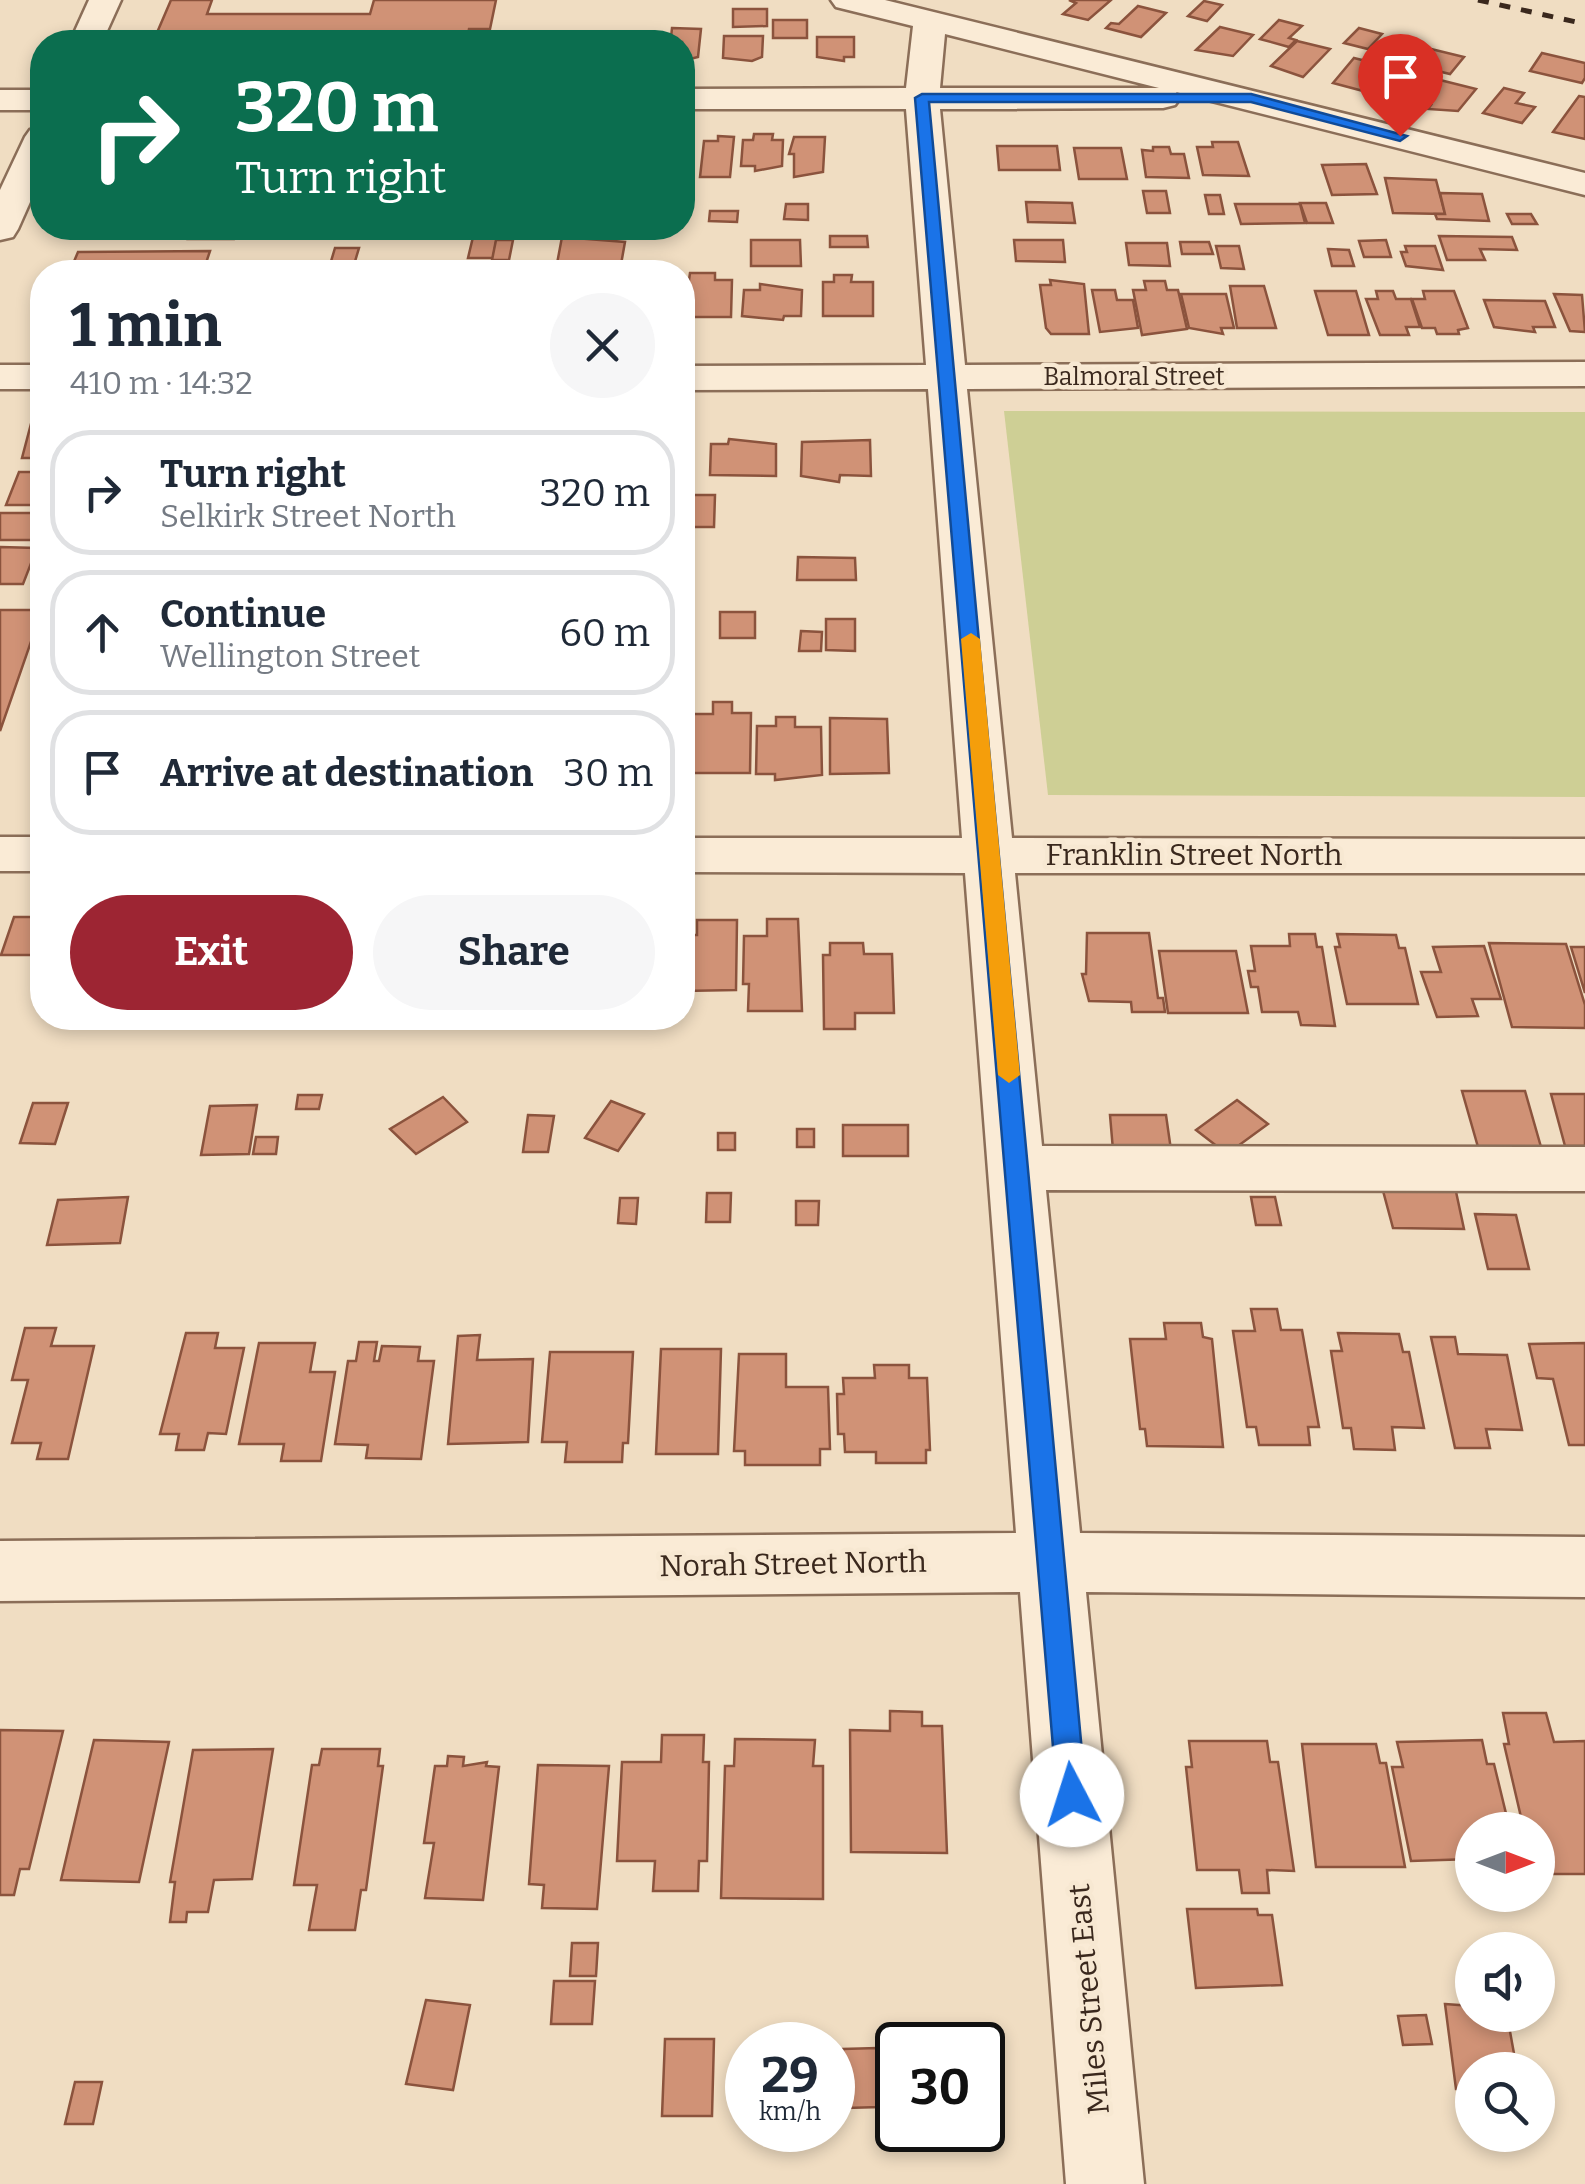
<!DOCTYPE html>
<html lang="en">
<head>
<meta charset="utf-8">
<style>
	body { margin:0; font-family:Bitter,serif; background:#f6f6f7; color:#1f2937; height:100vh; display:flex; flex-direction:column; font-size:38px; white-space:nowrap }
	* { box-sizing:border-box; margin:0 }
	p { font-size:32px; color:#747a83 }
	.icon { flex:none; width:55px; height:55px; fill:none; stroke:currentColor; stroke-width:2; stroke-linecap:round; stroke-linejoin:round }
	.map { position:relative; flex:1; overflow:hidden }
	.panel { position:absolute; left:30px; top:260px; width:665px; height:770px; display:flex; flex-direction:column; background:#fff; border-radius:40px; box-shadow:0 5px 15px #0003 }
	.panel>* { flex:none }
	.guide { position:absolute; left:30px; top:30px; width:665px; height:210px; border-radius:40px; box-shadow:0 5px 15px #0003; background:#0b6e4f; color:#fff; overflow:hidden }
	.needle { width:65px; rotate:90deg }
	.tools { position:absolute; left:1455px; top:1812px; display:grid; gap:20px }
	.tools a { display:grid; place-items:center; width:100px; height:100px; border-radius:50%; background:#fff; box-shadow:0 5px 15px #0003; font-size:50px }
	.speed { position:absolute; left:725px; top:2022px; display:flex; gap:20px; font-size:50px; font-weight:700; text-align:center }
	.speed>* { display:grid; place-content:center; width:130px; height:130px; border-radius:50%; background:#fff; box-shadow:0 5px 15px #0003; line-height:1 }
	.speed small { font-size:25px; font-weight:400 }
	.speed .limit { border:5px solid #111; border-radius:15px; background:#fff; color:#111 }
	.pin { position:absolute; display:grid; place-items:center; width:85px; height:85px; color:#fff; margin:-102px -42px; border-radius:50% 50% 50% 0; rotate:-45deg; box-shadow:0 0 10px #0007 }
	.pin .icon { rotate:45deg }
	.me { position:absolute; width:110px; margin:-55px; rotate:355deg; stroke-linejoin:round; filter:drop-shadow(0 0 8px #0008) }
	.turn { display:flex; align-items:center; gap:35px; height:210px; padding:0 40px; font-size:45px }
	.turn .icon { width:130px; height:130px; stroke-width:2.5 }
	.turn b { display:block; font-size:70px; line-height:85px }
	.round { display:grid; place-items:center; flex:none; width:105px; height:105px; border-radius:52px; background:#f6f6f7 }
	.overview { display:flex; align-items:center; justify-content:space-between; height:170px; padding:0 40px }
	h1 { font-size:60px; font-weight:700; line-height:75px }
	.cta { display:flex; gap:20px; margin-top:auto; padding:20px 40px }
	.cta a { flex:1; height:115px; border-radius:60px; background:#9d2533; color:#fff; font-size:40px; font-weight:700; line-height:115px; text-align:center }
	.cta a+a { background:#f6f6f7; color:#1f2937 }
	ul { padding:0; list-style:none }
	li { display:flex; align-items:center; gap:30px; height:125px; margin:0 20px 15px; padding:0 20px; border:5px solid #e0e1e3; border-radius:40px }
	li div { flex:1 }
	li b { display:block; font-size:38px }
	li em { font-style:normal }
	.map>svg:first-child { display:block }
</style>
</head>
<body>
<div class="map">
<svg width="1585" height="2184" viewBox="0 0 1585 2184">
	<rect width="100%" height="100%" fill="#f0ddc2"/>
	<!-- green -->
	<polygon fill="#cecf95" points="1004,411 1585,412 1585,797 1048,795"/>
	<!-- building -->
	<g fill="#d09276" stroke="#8b533d" stroke-width="2.5">
		<polygon points="171,0 212,0 207,14 370,14 374,0 496,0 490,29 469,29 467,42 153,42"/>
		<polygon points="1111,0 1088,20 1063,14 1076,3 1069,0"/>
		<polygon points="1204,1 1222,5 1207,21 1188,16"/>
		<polygon points="1138,6 1166,13 1141,37 1106,28 1111,23 1119,24"/>
		<polygon points="733,9 767,9 767,26 733,27"/>
		<rect x="773" y="20" width="34" height="18"/>
		<polygon points="1279,20 1302,26 1289,38 1296,40 1289,47 1260,39"/>
		<polygon points="1220,27 1253,35 1233,56 1196,50"/>
		<polygon points="672,28 701,29 698,57 682,61 682,42 659,42 659,38 671,38"/>
		<polygon points="1359,28 1382,34 1368,49 1344,43"/>
		<polygon points="724,36 763,36 762,57 752,61 723,58"/>
		<polygon points="817,37 854,37 854,57 844,57 844,61 817,57"/>
		<polygon points="1297,41 1330,49 1303,77 1271,66"/>
		<polygon points="1427,48 1464,57 1450,74 1413,65"/>
		<polygon points="1542,53 1585,63 1585,78 1582,83 1530,71"/>
		<polygon points="1354,58 1374,63 1377,59 1407,66 1382,96 1333,83"/>
		<polygon points="1436,79 1476,89 1458,111 1428,109 1431,105 1418,101"/>
		<polygon points="1504,88 1524,93 1516,103 1535,107 1522,123 1483,113"/>
		<polygon points="1579,96 1585,97 1585,139 1553,132"/>
		<polygon points="754,134 773,134 772,140 783,140 782,166 755,171 755,166 741,166 743,140 753,140"/>
		<polygon points="718,136 734,137 730,177 700,177 704,141 718,141"/>
		<polygon points="794,137 825,137 823,172 794,177 794,154 789,154"/>
		<polygon points="1212,142 1238,142 1249,176 1203,175 1197,147 1213,147"/>
		<polygon points="997,146 1057,146 1060,170 999,170"/>
		<polygon points="1153,147 1169,147 1171,154 1184,154 1189,178 1146,177 1142,150 1153,151"/>
		<polygon points="1074,148 1121,148 1127,179 1079,179"/>
		<polygon points="1366,164 1377,194 1332,195 1322,165"/>
		<polygon points="1385,178 1436,180 1445,214 1393,213"/>
		<polygon points="1143,191 1166,191 1170,213 1147,213"/>
		<polygon points="1440,193 1482,194 1489,221 1437,219 1435,214 1445,214"/>
		<polygon points="1205,195 1220,195 1224,214 1209,214"/>
		<polygon points="1026,202 1072,203 1075,223 1028,222"/>
		<polygon points="1300,203 1326,203 1333,223 1307,223"/>
		<polygon points="786,204 808,204 808,220 784,219"/>
		<polygon points="1235,204 1300,204 1305,223 1241,224"/>
		<polygon points="710,211 738,211 737,222 709,221"/>
		<polygon points="1507,214 1531,214 1537,224 1512,224"/>
		<polygon points="119,228 170,228 168,235 116,234"/>
		<polygon points="192,228 238,228 234,239 188,239"/>
		<polygon points="830,236 867,236 868,247 830,247"/>
		<polygon points="1439,236 1512,237 1517,250 1480,249 1485,260 1447,260"/>
		<polygon points="473,237 497,237 493,258 468,258"/>
		<polygon points="562,237 625,242 620,270 556,269"/>
		<polygon points="496,240 513,240 509,260 492,260"/>
		<polygon points="751,240 800,240 801,266 751,266"/>
		<polygon points="1014,240 1063,240 1065,262 1016,261"/>
		<polygon points="1386,240 1391,257 1364,257 1359,241"/>
		<polygon points="1180,242 1209,242 1213,254 1182,254"/>
		<polygon points="1126,243 1167,243 1170,266 1129,265"/>
		<polygon points="1216,246 1239,246 1244,269 1221,268"/>
		<polygon points="1405,246 1435,246 1443,270 1406,266 1401,252 1407,252"/>
		<polygon points="335,248 359,248 353,268 329,268"/>
		<polygon points="1328,249 1349,250 1354,266 1332,266"/>
		<polygon points="210,251 203,272 70,271 78,252"/>
		<polygon points="690,273 715,273 715,280 732,280 731,317 682,317 682,280 689,280"/>
		<polygon points="834,275 852,275 851,282 873,282 873,316 823,316 823,282 834,282"/>
		<polygon points="1050,280 1084,284 1089,334 1051,334 1046,328 1040,285 1051,285"/>
		<polygon points="1144,281 1165,281 1167,290 1178,290 1187,329 1142,335 1133,290 1146,290"/>
		<polygon points="760,284 802,290 801,316 784,316 783,320 742,316 744,290 760,290"/>
		<polygon points="1230,286 1264,286 1276,328 1237,328"/>
		<polygon points="1092,290 1115,290 1117,300 1133,300 1138,328 1100,332"/>
		<polygon points="1315,291 1356,291 1369,335 1328,335"/>
		<polygon points="1376,291 1393,291 1396,299 1411,299 1420,327 1406,327 1409,335 1380,335 1366,299 1378,299"/>
		<polygon points="1423,291 1454,291 1468,328 1458,330 1459,334 1437,334 1435,328 1422,328 1412,299 1425,299"/>
		<polygon points="1181,294 1226,294 1234,328 1221,328 1223,334 1189,328"/>
		<polygon points="1554,294 1582,295 1585,332 1570,331"/>
		<polygon points="1484,300 1545,301 1555,327 1533,327 1535,332 1494,327"/>
		<polygon points="32,420 42,420 42,458 22,458"/>
		<polygon points="729,439 776,444 776,476 710,475 711,444 728,444"/>
		<polygon points="870,440 871,476 840,475 839,482 801,476 802,442"/>
		<polygon points="19,472 42,472 42,505 6,505"/>
		<polygon points="682,495 715,495 714,527 682,527"/>
		<rect x="0" y="513" width="42" height="27"/>
		<polygon points="0,547 37,548 23,584 0,584"/>
		<polygon points="798,557 855,558 856,580 797,580"/>
		<polygon points="0,610 42,610 0,731"/>
		<rect x="720" y="612" width="35" height="26"/>
		<polygon points="826,619 855,619 855,651 826,650"/>
		<polygon points="801,631 822,632 821,651 799,651"/>
		<polygon points="713,702 732,702 732,713 751,713 750,773 682,773 684,714 713,714"/>
		<polygon points="776,717 795,717 795,727 821,727 822,775 775,780 775,774 756,774 757,726 776,726"/>
		<polygon points="830,718 887,719 889,773 830,774"/>
		<polygon points="14,917 42,917 34,955 1,955"/>
		<polygon points="767,919 798,919 802,1011 748,1011 749,984 743,984 744,936 767,936"/>
		<polygon points="697,920 737,920 736,990 682,991 682,935 697,935"/>
		<polygon points="1087,933 1149,933 1158,998 1163,998 1165,1012 1132,1012 1131,1002 1089,1001 1082,974 1086,974"/>
		<polygon points="1289,934 1315,934 1317,947 1322,947 1335,1026 1301,1025 1298,1012 1262,1012 1258,987 1251,987 1248,971 1255,971 1251,946 1290,946"/>
		<polygon points="1337,934 1396,935 1399,948 1405,948 1418,1004 1347,1004 1335,947 1340,947"/>
		<polygon points="830,943 863,943 864,954 892,954 894,1013 855,1013 855,1029 824,1029 823,955 830,955"/>
		<polygon points="1489,943 1566,944 1585,1005 1585,1028 1512,1027"/>
		<polygon points="1484,946 1501,999 1472,999 1478,1016 1437,1017 1421,972 1441,972 1433,947"/>
		<polygon points="1571,947 1585,947 1585,993"/>
		<polygon points="1159,951 1236,951 1248,1013 1168,1013"/>
		<polygon points="318,1018 362,1018 360,1028 316,1028"/>
		<polygon points="1462,1091 1525,1091 1541,1147 1478,1147"/>
		<polygon points="1551,1094 1585,1094 1585,1146 1565,1146"/>
		<polygon points="298,1095 322,1095 319,1109 296,1109"/>
		<polygon points="443,1097 467,1122 416,1154 390,1129"/>
		<polygon points="1237,1100 1268,1124 1227,1154 1196,1130"/>
		<polygon points="611,1101 644,1114 618,1151 585,1138"/>
		<polygon points="33,1103 68,1103 55,1144 20,1143"/>
		<polygon points="257,1105 249,1154 201,1155 210,1106"/>
		<polygon points="528,1115 554,1116 548,1152 523,1152"/>
		<polygon points="1110,1115 1166,1115 1171,1150 1113,1150"/>
		<rect x="843" y="1125" width="65" height="31"/>
		<rect x="797" y="1129" width="17" height="18"/>
		<rect x="718" y="1133" width="17" height="17"/>
		<polygon points="256,1137 278,1137 276,1154 253,1154"/>
		<polygon points="1382,1187 1455,1187 1464,1229 1393,1228"/>
		<polygon points="707,1193 731,1193 730,1222 706,1222"/>
		<polygon points="128,1197 120,1243 47,1245 58,1200"/>
		<polygon points="1251,1197 1275,1197 1281,1225 1256,1225"/>
		<polygon points="620,1198 638,1198 636,1224 618,1223"/>
		<polygon points="796,1201 819,1201 818,1225 796,1225"/>
		<polygon points="1475,1214 1516,1215 1529,1269 1488,1269"/>
		<polygon points="1251,1309 1277,1309 1281,1330 1302,1330 1319,1427 1308,1427 1310,1445 1259,1445 1256,1427 1247,1427 1233,1331 1255,1331"/>
		<polygon points="1164,1323 1201,1323 1203,1337 1212,1339 1223,1447 1147,1446 1145,1429 1140,1429 1130,1339 1166,1339"/>
		<polygon points="25,1328 56,1328 51,1346 94,1346 68,1459 37,1459 41,1443 12,1443 28,1380 12,1380"/>
		<polygon points="186,1333 218,1333 215,1348 244,1348 226,1434 208,1433 204,1450 176,1450 179,1434 160,1434"/>
		<polygon points="1338,1333 1399,1334 1403,1352 1409,1352 1424,1428 1392,1427 1395,1450 1354,1449 1351,1428 1343,1428 1331,1351 1342,1351"/>
		<polygon points="480,1335 477,1360 533,1359 528,1442 448,1444 458,1336"/>
		<polygon points="1431,1337 1455,1337 1458,1354 1507,1355 1522,1430 1486,1429 1490,1448 1455,1448"/>
		<polygon points="359,1342 377,1342 374,1361 379,1361 382,1346 420,1347 418,1361 434,1361 421,1459 366,1458 368,1445 335,1444 348,1361 356,1361"/>
		<polygon points="259,1343 315,1343 310,1372 335,1372 321,1461 281,1461 284,1444 239,1444"/>
		<polygon points="1585,1343 1585,1445 1569,1445 1553,1379 1537,1378 1529,1344"/>
		<polygon points="661,1349 721,1349 718,1454 656,1454"/>
		<polygon points="550,1352 633,1352 628,1443 623,1443 622,1462 565,1462 567,1442 542,1442"/>
		<polygon points="739,1354 786,1354 786,1387 828,1387 830,1449 820,1449 820,1465 745,1465 745,1451 734,1451"/>
		<polygon points="874,1365 909,1365 909,1378 927,1378 930,1450 926,1450 926,1463 876,1463 876,1452 845,1452 844,1434 838,1434 837,1394 844,1394 843,1378 875,1378"/>
		<polygon points="890,1711 922,1712 922,1726 942,1726 947,1853 851,1852 850,1730 890,1731"/>
		<polygon points="1503,1713 1546,1713 1554,1742 1585,1741 1585,1874 1547,1874 1544,1858 1538,1858 1538,1830 1524,1830 1504,1744 1509,1744"/>
		<polygon points="0,1730 63,1731 29,1869 20,1869 14,1895 0,1895"/>
		<polygon points="662,1735 704,1735 703,1762 709,1762 707,1861 699,1861 698,1891 653,1891 655,1861 617,1861 622,1762 661,1762"/>
		<polygon points="735,1739 815,1740 813,1766 823,1766 823,1899 721,1898 725,1766 734,1766"/>
		<polygon points="94,1740 169,1742 139,1882 61,1880"/>
		<polygon points="1482,1740 1487,1764 1494,1764 1510,1830 1472,1830 1472,1859 1411,1861 1392,1767 1403,1767 1397,1742"/>
		<polygon points="1189,1741 1267,1741 1270,1762 1278,1762 1294,1871 1267,1870 1269,1893 1242,1893 1239,1870 1197,1870 1186,1767 1192,1767"/>
		<polygon points="1302,1744 1376,1744 1380,1763 1386,1763 1405,1867 1316,1867"/>
		<polygon points="273,1749 252,1879 214,1880 208,1912 187,1912 186,1922 170,1922 175,1882 170,1882 193,1750"/>
		<polygon points="322,1749 380,1749 378,1766 383,1766 366,1890 361,1890 355,1930 309,1930 317,1885 294,1885 312,1765 319,1765"/>
		<polygon points="448,1756 464,1757 463,1766 487,1762 486,1766 499,1767 483,1900 425,1898 434,1843 424,1843 435,1766 447,1766"/>
		<polygon points="538,1765 609,1766 597,1909 542,1908 544,1885 529,1884"/>
		<polygon points="1187,1909 1257,1909 1258,1915 1272,1915 1282,1985 1196,1988"/>
		<polygon points="572,1943 598,1943 596,1976 570,1976"/>
		<polygon points="554,1981 595,1981 592,2024 551,2024"/>
		<polygon points="426,2000 470,2005 453,2090 406,2084"/>
		<polygon points="1445,2004 1472,2006 1472,2015 1507,2015 1517,2070 1472,2070 1472,2089 1456,2089"/>
		<polygon points="1426,2015 1432,2044 1403,2045 1398,2016"/>
		<polygon points="665,2039 714,2039 712,2116 662,2116"/>
		<polygon points="877,2048 880,2107 846,2108 843,2049"/>
		<polygon points="75,2082 102,2082 93,2124 65,2124"/>
	</g>
	<g fill="none" stroke-linecap="round" stroke-linejoin="round">
		<defs>
			<g id="minor">
				<polygon points="89,0 121,0 102,42 70,42"/>
				<path d="M831 0H885L1585 173V195L1176 92 1180 98 1175 105 1163 108 940 109 965 365 1585 362V386L967 389 1012 838 1585 839V873H1015L1042 1146 1585 1147V1191L1046 1190 1080 1533 1585 1537V1597L1086 1592 1144 2184H1066L1020 1592 0 1601V1541L1016 1533 965 873 682 872V838H962L928 389 682 390V366L926 365 906 109H682V89L906 88 913 26 836 7ZM945 34 1159 88H940Z"/>
				<rect x="0" y="90" width="42" height="20"/>
				<polygon points="42,127 42,175 18,229 13,237 0,240 0,190 25,137 30,130"/>
				<rect x="0" y="365" width="42" height="24"/>
				<rect x="0" y="837" width="42" height="34"/>
			</g>
		</defs>
		<!-- minor casing -->
		<use href="#minor" stroke="#8b6e58" stroke-width="5"/>
		<!-- minor -->
		<use href="#minor" fill="#faebd6" fill-rule="evenodd"/>
		<!-- rail -->
		<polyline stroke="#3a281d" stroke-width="5" stroke-dasharray="11 11" stroke-linecap="butt" points="1478,0 1585,24"/>
	</g>
	<!-- route -->
	<polygon fill="#1a73e8" stroke="#114b97" stroke-width="2.5" points="1251,94 1407,136 1400,141 1251,102 929,102 1086,1795 1082,1805 1072,1809 1062,1805 1057,1795 915,98 922,94"/>
	<!-- slow -->
	<polygon fill="#f59e0b" points="971,633 980,639 1020,1075 1009,1083 998,1075 961,639"/>
	<g text-anchor="middle" dominant-baseline="central" stroke-width="9" stroke-linejoin="round" paint-order="stroke">
		<!-- far-street labels -->
		<g font-size="25" fill="#3a281d" stroke="#f7e8d2">
			<text x="1134" y="377">Balmoral Street</text>
		</g>
		<!-- street labels -->
		<g font-size="30" fill="#3a281d" stroke="#f7e8d2">
			<text x="1194" y="855">Franklin Street North</text>
			<text transform="translate(793 1564) rotate(-1)">Norah Street North</text>
			<text transform="translate(1089 1999) rotate(-95)">Miles Street East</text>
		</g>
	</g>
</svg>
<div class="tools">
<a><svg class="needle" viewBox="-14 -14 28 28"><path d="M0-13l5 13h-10z" fill="#e53935"/><path d="M0 13l5-13h-10z" fill="#747a83"/></svg></a>
<a><svg class="icon" aria-label="sound" viewBox="0 0 24 24"><path d="M4 9h4l5-4v14l-5-4H4zM17 9q2 3 0 6"/></svg></a>
<a><svg class="icon" aria-label="search" viewBox="0 0 24 24"><circle cx="10" cy="10" r="6"/><path d="M15 15l6 6"/></svg></a>
</div>
<div class="speed"><div>29<small>km/h</small></div><div class="limit">30</div></div>
<div class="pin" style="left:1400px;top:136px;background:#d93025"><svg class="icon" aria-label="arrive" viewBox="0 0 24 24"><path d="M6 21V4h12l-3 4 3 4H6"/></svg></div>
<svg class="me" style="left:1072px;top:1795px" viewBox="-20 -20 40 40"><circle r="19" fill="#fff"/><path d="M0-13L10 11 0 6-10 11z" fill="#1a73e8"/></svg>
<div class="guide">
<div class="turn"><svg class="icon" aria-label="right" viewBox="0 0 24 24"><path d="M7 20v-9h11M14 6l5 5-5 5"/></svg><div><b>320 m</b>Turn right</div></div>
</div>
<section class="panel">
<div class="overview"><div><h1>1 min</h1><p>410 m · 14:32</p></div><a class="round"><svg class="icon" aria-label="close" viewBox="0 0 24 24"><path d="M6 6l12 12M18 6L6 18"/></svg></a></div>
<ul>
<li><svg class="icon" aria-label="right" viewBox="0 0 24 24"><path d="M7 20v-9h11M14 6l5 5-5 5"/></svg><div><b>Turn right</b><p>Selkirk Street North</p></div><em>320 m</em></li>
<li><svg class="icon" aria-label="ahead" viewBox="0 0 24 24"><path d="M12 20V5M6 11l6-6 6 6"/></svg><div><b>Continue</b><p>Wellington Street</p></div><em>60 m</em></li>
<li><svg class="icon" aria-label="arrive" viewBox="0 0 24 24"><path d="M6 21V4h12l-3 4 3 4H6"/></svg><div><b>Arrive at destination</b></div><em>30 m</em></li>
</ul>
<div class="cta"><a>Exit</a><a>Share</a></div>
</section>
</div>
</body>
</html>
